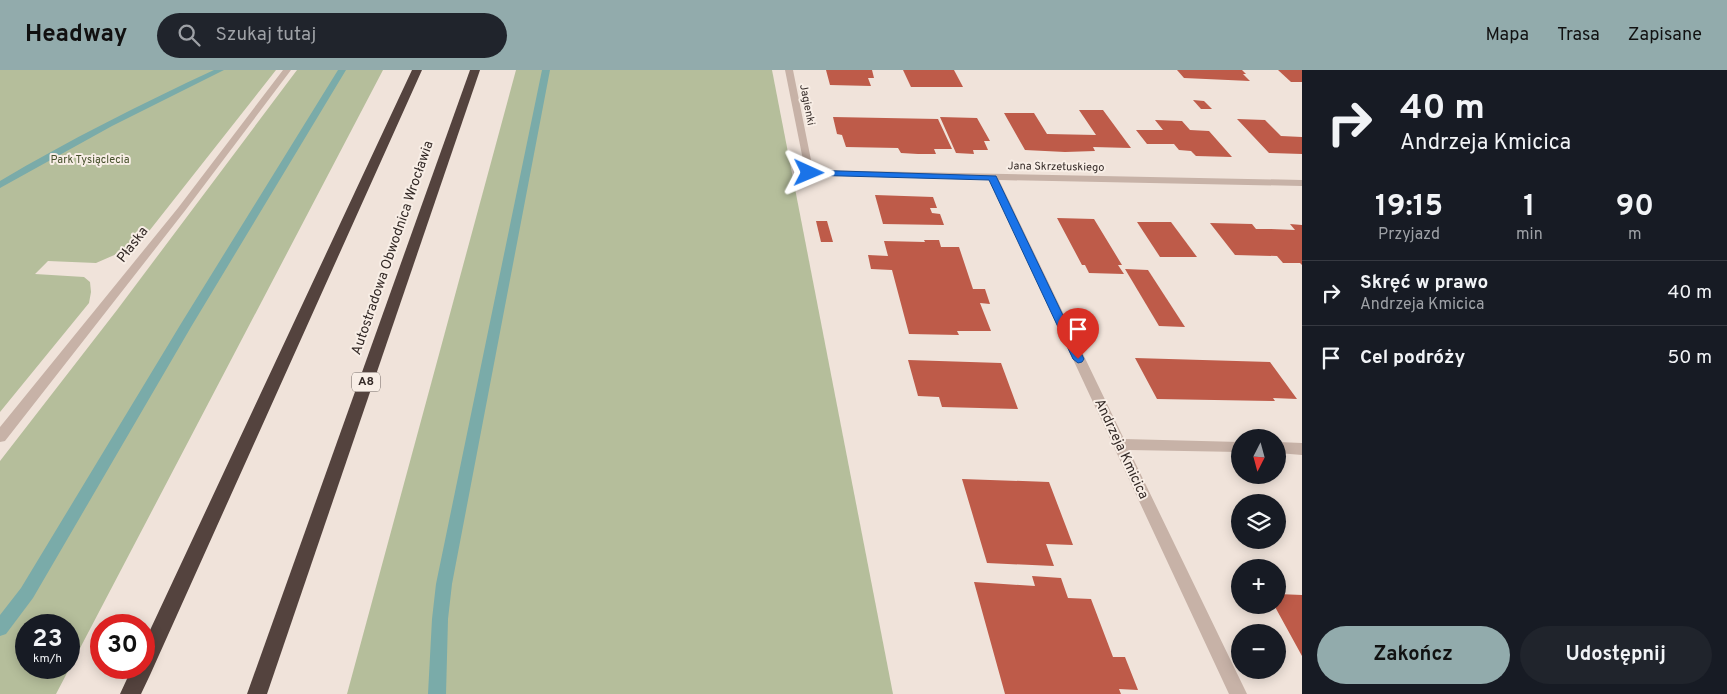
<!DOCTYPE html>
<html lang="pl">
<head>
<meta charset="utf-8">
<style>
	body { margin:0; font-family:Overpass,sans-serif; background:#20242c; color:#f1f3f6; height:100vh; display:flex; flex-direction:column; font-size:19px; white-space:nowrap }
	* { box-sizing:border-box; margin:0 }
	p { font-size:16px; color:#9ea1a6 }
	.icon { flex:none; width:28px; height:28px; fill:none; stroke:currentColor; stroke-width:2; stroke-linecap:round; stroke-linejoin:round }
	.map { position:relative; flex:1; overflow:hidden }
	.drawer { display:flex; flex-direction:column; background:#171b24; width:425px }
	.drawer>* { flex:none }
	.banner { background:#171b24; color:#f1f3f6; overflow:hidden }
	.needle { width:32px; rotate:186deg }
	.tools { position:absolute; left:1231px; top:359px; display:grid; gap:10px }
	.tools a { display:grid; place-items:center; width:55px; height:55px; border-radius:50%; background:#171b24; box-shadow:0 2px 12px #0003; font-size:25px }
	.speed { position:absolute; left:15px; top:544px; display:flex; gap:10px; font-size:25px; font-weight:700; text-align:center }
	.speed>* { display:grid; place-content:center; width:65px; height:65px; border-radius:50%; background:#171b24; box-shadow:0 2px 12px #0003; line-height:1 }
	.speed small { font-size:12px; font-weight:400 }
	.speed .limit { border:8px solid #d22; background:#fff; color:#111 }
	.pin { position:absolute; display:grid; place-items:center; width:42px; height:42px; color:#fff; margin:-51px -21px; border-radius:50% 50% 50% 0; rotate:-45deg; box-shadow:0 0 5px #0007 }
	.pin .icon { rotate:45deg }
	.me { position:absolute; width:55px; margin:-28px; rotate:91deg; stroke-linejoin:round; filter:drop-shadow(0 0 4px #0008) }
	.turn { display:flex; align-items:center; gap:18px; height:105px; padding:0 15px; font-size:22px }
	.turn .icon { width:65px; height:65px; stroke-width:2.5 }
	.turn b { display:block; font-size:35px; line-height:42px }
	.eta { display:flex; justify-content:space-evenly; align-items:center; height:85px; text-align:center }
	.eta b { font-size:30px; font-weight:700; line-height:35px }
	.button { display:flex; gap:10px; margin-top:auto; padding:10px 15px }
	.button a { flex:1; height:58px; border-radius:30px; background:#92abac; color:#111; font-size:20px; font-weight:700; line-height:58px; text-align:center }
	.button a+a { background:#20242c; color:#f1f3f6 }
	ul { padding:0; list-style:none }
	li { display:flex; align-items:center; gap:15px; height:65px; padding:0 15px; border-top:1px solid #363941 }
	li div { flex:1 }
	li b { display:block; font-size:19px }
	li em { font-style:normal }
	header { display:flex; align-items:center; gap:30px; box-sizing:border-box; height:70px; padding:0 25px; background:#92abac; color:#111 }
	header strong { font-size:24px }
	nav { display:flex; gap:28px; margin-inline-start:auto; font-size:18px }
	.search { width:350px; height:45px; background:#20242c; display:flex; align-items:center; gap:12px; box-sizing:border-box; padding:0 18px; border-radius:28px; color:#9ea1a6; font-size:19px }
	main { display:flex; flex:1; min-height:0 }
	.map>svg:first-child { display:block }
</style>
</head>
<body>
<header>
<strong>Headway</strong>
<div class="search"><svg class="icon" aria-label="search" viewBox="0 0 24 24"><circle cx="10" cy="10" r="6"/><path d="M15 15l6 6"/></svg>Szukaj tutaj</div>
<nav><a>Mapa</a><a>Trasa</a><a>Zapisane</a></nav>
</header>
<main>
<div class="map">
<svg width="1302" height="624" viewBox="0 0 1302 624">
	<rect width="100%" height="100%" fill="#f0e3da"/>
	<!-- green -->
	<g fill="#b5be9b" fill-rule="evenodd">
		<polygon points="0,0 276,0 146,165 135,176 96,193 48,191 35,204 84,207 90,212 91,222 89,233 0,342"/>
		<path d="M297 0H383L56 624H0V391L117 240ZM26 555H69V598H26Z"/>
		<polygon points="516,0 772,0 893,624 347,624"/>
	</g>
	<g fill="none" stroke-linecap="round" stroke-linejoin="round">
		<!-- stream -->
		<g fill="#7aaba9" fill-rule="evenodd">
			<path d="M214 0H224L112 56 0 118V111C69 70 141 34 214 0Z"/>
			<polygon points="338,0 346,0 191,257 33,528 6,564 0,566 0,545 21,518 182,252"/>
			<polygon points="542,0 550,0 452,514 448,549 446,624 428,624 432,549 436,514"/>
		</g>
	</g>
	<!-- building -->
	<g fill="#be5b49">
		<polygon points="826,0 872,0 874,8 868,8 871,16 830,15"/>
		<polygon points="903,0 954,0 963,17 911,17"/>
		<polygon points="1177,0 1242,0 1246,4 1243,4 1250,11 1184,8"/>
		<polygon points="1278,0 1302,0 1302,12 1291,12"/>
		<polygon points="1193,30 1204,31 1212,39 1201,39"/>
		<polygon points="1079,40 1103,40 1131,78 1093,77 1095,81 1065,82 1025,80 1004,43 1034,43 1047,64 1096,65"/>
		<polygon points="833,47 938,49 952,79 934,79 936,84 918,84 901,83 898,78 846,77 842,65 837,64"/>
		<polygon points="940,47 977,48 990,71 984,71 988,80 973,80 974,84 956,83"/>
		<polygon points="1237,49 1265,50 1281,66 1302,67 1302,84 1269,83"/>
		<polygon points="1155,50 1182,51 1190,60 1209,61 1232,87 1196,86 1191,81 1179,80 1174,74 1147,74 1136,60 1163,60"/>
		<polygon points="875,125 933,127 937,138 930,138 932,143 940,144 944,155 883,154"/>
		<polygon points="1057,148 1094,149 1122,195 1118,195 1124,204 1089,203 1085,195 1082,195"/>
		<polygon points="816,151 827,151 833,172 821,172"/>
		<polygon points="1137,152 1171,152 1197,187 1160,187"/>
		<polygon points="1210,153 1252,154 1256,159 1271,159 1295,160 1290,154 1302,155 1302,195 1300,193 1283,193 1277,186 1235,185"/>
		<polygon points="924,170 939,170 941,177 959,177 973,219 985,219 990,234 980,233 991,261 957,261 959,265 909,264 892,200 871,199 868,185 888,186 884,171 925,172"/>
		<polygon points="1125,199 1148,200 1185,257 1159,256"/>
		<polygon points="1135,288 1270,292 1297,329 1273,328 1275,331 1157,329"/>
		<polygon points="908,290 1001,293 1018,339 942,337 939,327 918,326"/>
		<polygon points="962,409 1049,412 1073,475 1046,474 1054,496 987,493"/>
		<polygon points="1032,506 1061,508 1068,528 1091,529 1113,587 1125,587 1138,620 1119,619 1121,624 1005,624 974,512 1035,516"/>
		<polygon points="1278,524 1302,525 1302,586 1274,535 1278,535"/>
	</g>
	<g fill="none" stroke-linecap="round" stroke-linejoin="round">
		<!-- minor -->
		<g fill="#c7b2a7" fill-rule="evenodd">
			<polygon points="283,0 291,0 184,142 5,371 0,372 0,357 178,138"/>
			<polygon points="785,0 793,0 813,100 1302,110 1302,116 999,110 1124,369 1240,372 1240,382 1129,380 1247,624 1229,624 989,109 806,105"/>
			<polygon points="1278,372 1302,373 1302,385 1278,383"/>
		</g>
		<!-- highway -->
		<g fill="#54433e" fill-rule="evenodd">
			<polygon points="412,0 422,0 150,605 141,624 120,624 132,598 144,598 144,573"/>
			<polygon points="470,0 480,0 267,624 247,624"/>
		</g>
	</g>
	<!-- route -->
	<polygon fill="#1a73e8" stroke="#114b97" points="809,100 996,106 1084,289 1082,292 1078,293 1073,289 989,110 806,105 806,101"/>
	<g text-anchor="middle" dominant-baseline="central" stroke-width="4" stroke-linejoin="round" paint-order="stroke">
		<!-- far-street labels -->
		<g font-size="11" fill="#342a27" stroke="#f8eee6">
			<text transform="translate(807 35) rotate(79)">Jagienki</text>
			<text transform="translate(1056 97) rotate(1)">Jana Skrzetuskiego</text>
		</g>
		<!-- far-park labels -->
		<g font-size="11" fill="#46502c" stroke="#f8eee6">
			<text x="90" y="90">Park Tysiąclecia</text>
		</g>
		<!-- shield labels -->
		<rect fill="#f8eee6" stroke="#6f6560" stroke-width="1" x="352" y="302.5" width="28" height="19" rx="4"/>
		<g font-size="12" font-weight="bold" fill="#342a27">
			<text x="366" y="312">A8</text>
		</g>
		<!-- street labels -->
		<g font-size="14" fill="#342a27" stroke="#f8eee6">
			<text transform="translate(133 175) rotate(-52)">Płaska</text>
			<text transform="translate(393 178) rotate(-71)">Autostradowa Obwodnica Wrocławia</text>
			<text transform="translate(1121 379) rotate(65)">Andrzeja Kmicica</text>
		</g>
	</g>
</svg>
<div class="tools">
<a><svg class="needle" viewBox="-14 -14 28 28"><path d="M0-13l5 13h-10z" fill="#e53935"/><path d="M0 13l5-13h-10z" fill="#9ea1a6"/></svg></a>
<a><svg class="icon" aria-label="layers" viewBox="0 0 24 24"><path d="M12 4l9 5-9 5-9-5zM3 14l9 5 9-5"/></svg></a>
<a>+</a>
<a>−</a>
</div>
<div class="speed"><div>23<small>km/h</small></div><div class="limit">30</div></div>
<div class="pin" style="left:1078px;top:289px;background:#d93025"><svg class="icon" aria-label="arrive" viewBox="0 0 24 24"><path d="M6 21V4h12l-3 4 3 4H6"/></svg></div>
<svg class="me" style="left:809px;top:103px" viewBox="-20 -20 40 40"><path d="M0-17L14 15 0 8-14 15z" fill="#1a73e8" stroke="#fff" stroke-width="4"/></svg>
</div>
<section class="drawer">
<div class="banner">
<div class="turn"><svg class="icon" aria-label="right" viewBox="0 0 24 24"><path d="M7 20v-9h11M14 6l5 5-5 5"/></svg><div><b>40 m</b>Andrzeja Kmicica</div></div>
</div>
<div class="eta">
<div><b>19:15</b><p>Przyjazd</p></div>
<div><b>1</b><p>min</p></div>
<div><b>90</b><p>m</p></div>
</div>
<ul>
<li><svg class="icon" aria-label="right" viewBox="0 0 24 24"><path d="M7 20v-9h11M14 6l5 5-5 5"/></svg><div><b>Skręć w prawo</b><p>Andrzeja Kmicica</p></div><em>40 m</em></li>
<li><svg class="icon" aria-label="arrive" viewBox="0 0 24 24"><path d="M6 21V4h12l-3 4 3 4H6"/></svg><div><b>Cel podróży</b></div><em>50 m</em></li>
</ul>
<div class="button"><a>Zakończ</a><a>Udostępnij</a></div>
</section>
</main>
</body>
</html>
